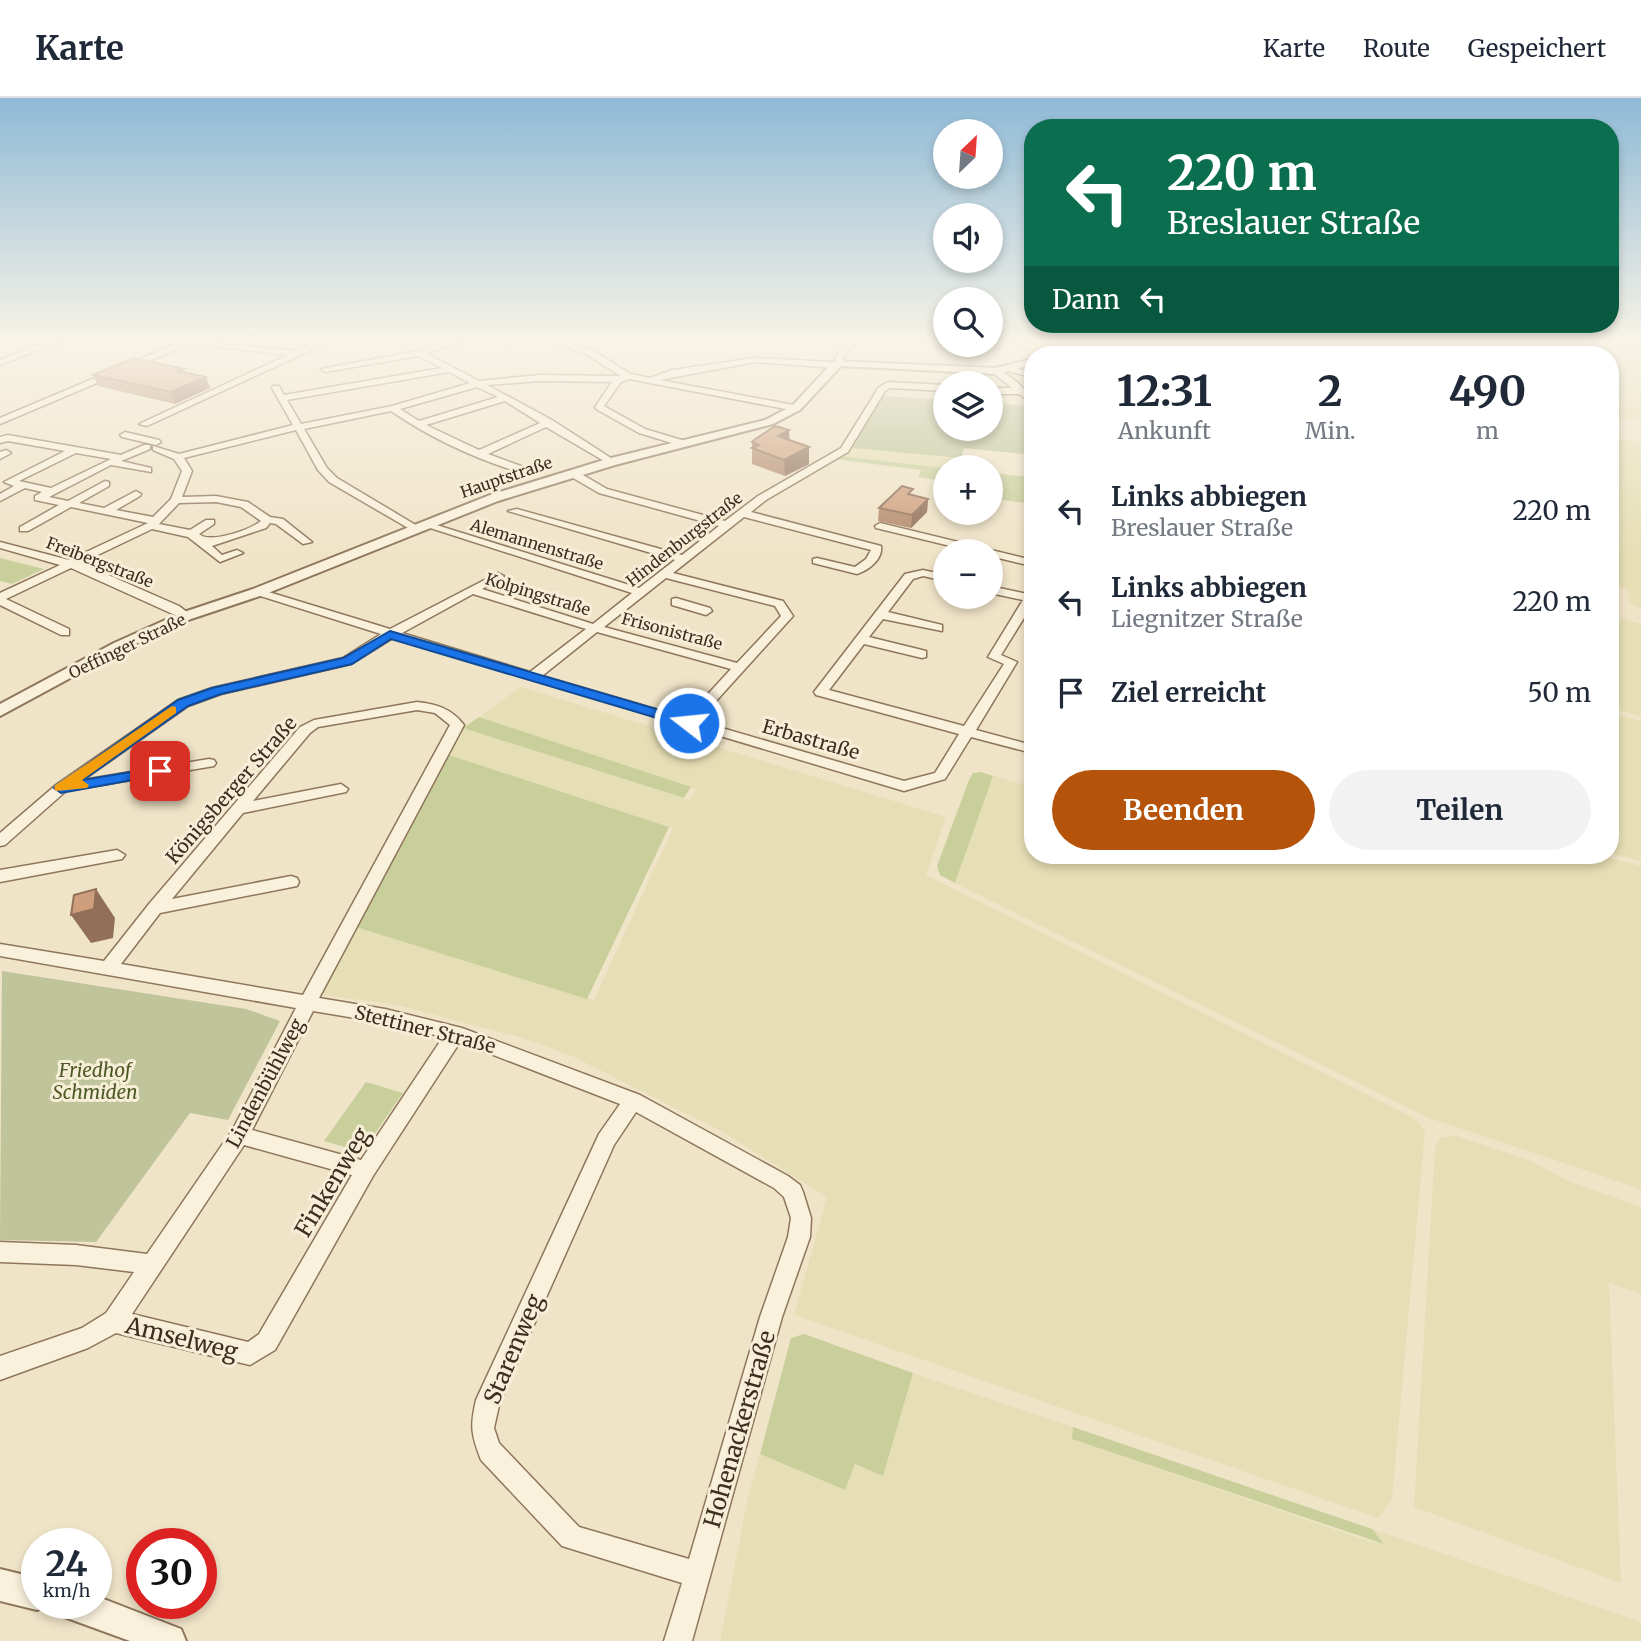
<!DOCTYPE html>
<html lang="de">
<head>
<meta charset="utf-8">
<style>
	body { margin:0; font-family:Merriweather,serif; background:#f2f2f3; color:#1f2937; height:100vh; display:flex; flex-direction:column; font-size:26px; white-space:nowrap }
	* { box-sizing:border-box; margin:0 }
	p { font-size:23px; color:#747a83 }
	.icon { flex:none; width:38px; height:38px; fill:none; stroke:currentColor; stroke-width:2; stroke-linecap:round; stroke-linejoin:round }
	.map { position:relative; flex:1; overflow:hidden }
	.drawer { position:absolute; left:1024px; top:248px; width:595px; height:518px; display:flex; flex-direction:column; background:#fff; border-radius:28px; box-shadow:0 4px 10px #0003 }
	.drawer>* { flex:none }
	.top-card { position:absolute; left:1024px; top:21px; width:595px; height:214px; border-radius:28px; box-shadow:0 4px 10px #0003; background:#0b6e4f; color:#fff; overflow:hidden }
	.needle { width:46px; rotate:25deg }
	.controls { position:absolute; left:933px; top:21px; display:grid; gap:14px }
	.controls a { display:grid; place-items:center; width:70px; height:70px; border-radius:50%; background:#fff; box-shadow:0 4px 10px #0003; font-size:35px }
	.speed { position:absolute; left:21px; top:1430px; display:flex; gap:14px; font-size:35px; font-weight:700; text-align:center }
	.speed>* { display:grid; place-content:center; width:91px; height:91px; border-radius:50%; background:#fff; box-shadow:0 4px 10px #0003; line-height:1 }
	.speed small { font-size:18px; font-weight:400 }
	.speed .limit { border:10px solid #d22; background:#fff; color:#111 }
	.pin { position:absolute; display:grid; place-items:center; width:60px; height:60px; color:#fff; margin:-30px; border-radius:14px; box-shadow:0 4px 10px #0006 }
	.me { position:absolute; width:77px; margin:-38px; rotate:286deg; stroke-linejoin:round; filter:drop-shadow(0 0 5px #0008) }
	.turn { display:flex; align-items:center; gap:24px; height:147px; padding:0 28px; font-size:32px }
	.turn .icon { width:91px; height:91px; stroke-width:2.5 }
	.turn b { display:block; font-size:49px; line-height:60px }
	.then { display:flex; align-items:center; height:66px; padding:0 28px; background:#0003; gap:14px; font-size:26px }
	.eta { display:flex; justify-content:space-evenly; align-items:center; height:119px; text-align:center }
	.eta b { font-size:42px; font-weight:700; line-height:49px }
	.button { display:flex; gap:14px; margin-top:auto; padding:14px 28px }
	.button a { flex:1; height:80px; border-radius:42px; background:#b45309; color:#fff; font-size:28px; font-weight:700; line-height:80px; text-align:center }
	.button a+a { background:#f2f2f3; color:#1f2937 }
	ul { padding:0; list-style:none }
	li { display:flex; align-items:center; gap:21px; height:91px; padding:0 28px }
	li div { flex:1 }
	li b { display:block; font-size:26px }
	li em { font-style:normal }
	header { display:flex; align-items:center; gap:42px; box-sizing:border-box; height:98px; padding:0 35px; background:#fff; border-bottom:2px solid #e0e1e3 }
	header strong { font-size:33px }
	nav { display:flex; gap:38px; margin-inline-start:auto; font-size:24px }
	.map>svg:first-child { display:block }
</style>
</head>
<body>
<header>
<strong>Karte</strong>
<nav><a>Karte</a><a>Route</a><a>Gespeichert</a></nav>
</header>
<div class="map">
<svg width="1641" height="1543" viewBox="0 0 1641 1543">
	<rect width="100%" height="100%" fill="#f0e4c8"/>
	<!-- farmland -->
	<g fill="#e6deb5">
		<polygon points="1168,242 1314,242 1432,257 1254,257"/>
		<polygon points="1362,242 1641,242 1641,321 1610,322 1610,257 1461,257"/>
		<polygon points="1610,340 1641,344 1641,510 1631,507 1627,491 1610,487"/>
		<polygon points="853,350 970,360 968,369 945,370 839,358"/>
		<polygon points="1610,518 1641,526 1641,618 1610,610"/>
		<polygon points="521,589 946,719 926,777 1414,1020 1425,1033 1392,1401 1378,1420 794,1217 827,1099 721,1033 572,958 519,939 393,906 320,897 356,829 594,902 673,730 446,656 457,635 463,630 689,702 696,691 479,619"/>
		<polygon points="1610,615 1641,623 1641,763 1610,755"/>
		<polygon points="993,678 1032,689 1032,758 1602,758 1641,768 1641,1091 1429,1020 955,785"/>
		<polygon points="1453,1037 1531,1063 1568,1083 1641,1109 1641,1196 1609,1185 1621,1485 1414,1409 1435,1050 1440,1040"/>
		<polygon points="913,1275 1073,1329 1073,1341 1362,1441 1383,1446 1372,1431 1641,1524 1641,1543 720,1543 748,1399 760,1356 845,1392 855,1366 883,1378"/>
	</g>
	<!-- green -->
	<g fill="#c9cf9b">
		<polygon points="1314,242 1362,242 1463,255 1432,257"/>
		<polygon points="839,358 945,370 945,383 918,379 921,372 834,361"/>
		<polygon points="990,375 1032,379 1032,406 995,401 1000,390 991,388"/>
		<polygon points="0,460 44,471 12,486 0,483"/>
		<polygon points="479,619 691,689 684,700 463,630"/>
		<polygon points="446,656 669,729 587,901 356,829"/>
		<polygon points="981,674 993,678 955,785 940,777 937,768 969,682 973,675"/>
		<polygon points="366,984 403,995 362,1054 324,1043"/>
		<polygon points="804,1236 913,1275 883,1378 855,1366 845,1392 760,1356 791,1240"/>
		<polygon points="1073,1329 1372,1431 1384,1446 1072,1341"/>
	</g>
	<!-- cemetery -->
	<g fill="#bfc49a">
		<polygon points="883,298 945,302 945,331 990,331 991,305 1030,308 1032,310 1032,357 964,350 961,360 853,350 872,313"/>
		<polygon points="2,873 246,911 280,923 228,1022 190,1015 96,1144 0,1142"/>
	</g>
	<g fill="none" stroke-linecap="round" stroke-linejoin="round">
		<defs>
			<g id="minor">
				<polygon points="52,242 64,242 0,267 0,262"/>
				<polygon points="176,242 297,253 322,242 333,242 147,328 139,326 288,257 189,246 0,326 0,320 178,245"/>
				<path d="M454 242H468L426 255 479 283 539 277 621 278 584 255 545 242H559L590 251 631 276 650 280 672 272 755 260 834 264 838 267 834 270 755 264 660 282 799 308 800 310 796 313 629 281 621 284 604 308 645 331 685 343V347L682 348 639 335 596 311 595 309 612 284 539 283 487 287 552 322 614 362 616 364 611 367 546 329 488 356 529 371 530 373 525 376C478 362 430 340 391 313L304 331 327 370 337 380 419 429 420 431 415 434 329 384 318 372 296 332 184 360 192 373 182 399 216 398 248 404 270 419 283 421 312 444 303 446 276 426 270 425 266 430 212 448 222 457 237 452 243 455 220 464 188 439 152 431 81 465 179 508 192 518 186 522 71 470 6 501 69 531V537H61L0 507V495L60 467 0 450V444L69 462 148 425 71 409 28 433H20V429L59 407 35 402V398L42 394 25 390 0 403V396L14 388 4 384 65 353 8 343 0 345V339L8 337 121 357 144 347H150V351L121 363 151 370V374L111 367 49 399 68 403 105 383 109 384V388L79 405 104 410 136 393 141 396 140 398 116 412 153 419 171 401 182 373 174 361 153 352V348L179 356 293 327 272 290 273 288H279L284 297 442 270 418 258 325 274 321 271 418 253ZM449 274 470 285 392 308 301 326 287 302ZM477 289 498 299 419 323 400 311ZM505 303 540 325 479 352 426 327ZM76 355 111 361 51 390 19 383ZM216 404 241 409 261 423C250 432 210 446 199 436L214 426V422H206L190 432 159 426 179 405Z"/>
				<polygon points="850,242 858,242 843,260 845,267 839,267 835,260"/>
				<polygon points="1103,242 1169,255 1173,257 1157,257 1090,243"/>
				<polygon points="1010,268 1032,275 1032,279 1007,273 1006,271"/>
				<path d="M993 271C1006 271 1022 290 1032 298V305L1019 296H990V290H1012L993 275Z"/>
				<path d="M888 284 945 287V293L890 290 885 293 848 354 766 402 751 414 881 448C883 461 869 472 857 476L813 465V461L817 460 855 469 866 461 871 452 744 419 673 475 783 503 793 518 698 623 904 683 935 675 959 636 816 597 814 594 905 476 923 472 945 477V483L923 478 913 481 888 514 942 527V533L883 521 869 539 926 553V559L922 560 864 546 829 592 964 628 1004 566 988 559 1023 502 990 495V488L1027 496 1032 495V507L1001 557 1017 564 976 632 1032 647V655L971 639 945 681 904 693 393 540 351 566 221 596 188 608 83 682 209 661 214 662 216 665 214 668 66 693 5 747 0 748V735L56 687 178 602 212 590 343 560 381 536 254 496V492H262L390 531 498 475 504 478 502 480 482 491 593 526 632 495 421 427 430 425 639 490 675 462 508 413 517 411 682 457 719 428 599 395 568 377V373H576L607 391 725 423 758 398 841 350 879 289ZM666 480 775 508 781 518 737 565 604 529ZM473 496 586 531 530 574 402 535ZM597 534 731 571 686 620 542 578Z"/>
				<polygon points="125,334 159,342 161,344 156,347 122,339 120,337"/>
				<polygon points="3,353 6,352 11,355 0,361 0,354"/>
				<polygon points="880,425 1032,462 1032,468 990,458 990,453 971,453 876,430 875,428"/>
				<polygon points="676,500 710,510 712,513 706,517 672,507 672,501"/>
				<path d="M417 604C437 606 452 611 464 627L319 900 385 911 462 930 640 997 788 1078 800 1087 803 1094 811 1120 810 1139 782 1219 692 1543H664L682 1485 562 1448 481 1362C471 1336 470 1328 476 1302L599 1036 620 1006 460 944 373 1078 275 1252 250 1267 116 1235 88 1250 0 1282V1258L82 1230 106 1215 134 1174 76 1167 0 1164V1144L76 1147 147 1156 233 1031 296 910 0 858V846L104 863 149 806 300 629 314 622ZM417 612 435 615 450 627 303 897 121 866 160 815 297 788 299 784 297 780 291 778 172 801 243 715 346 694 348 691 341 686 253 703 310 635 318 629ZM313 913 385 925 443 939 361 1062 252 1032ZM636 1014 774 1090 784 1099 791 1120 788 1139 760 1219 689 1461 579 1429 499 1345 494 1330 500 1303 614 1047ZM244 1047 352 1077 259 1236 248 1244 132 1216Z"/>
				<polygon points="117,752 125,757 122,761 0,784 0,772"/>
			</g>
			<g id="tertiary">
				<polygon points="1086,242 1101,242 1061,257 1047,257"/>
				<polygon points="1032,261 1032,267 996,276 841,268 800,312 773,326 615,367 498,403 263,497 191,521 124,551 0,618 0,606 114,545 181,515 253,491 490,397 607,361 765,322 792,308 834,263 996,270"/>
				<polygon points="0,1471 37,1480 37,1505 49,1505 48,1507 37,1512 0,1503"/>
				<polygon points="96,1498 181,1531 186,1543 130,1543 56,1516 51,1505 96,1505"/>
			</g>
		</defs>
		<!-- minor casing -->
		<use href="#minor" stroke="#8d765c" stroke-width="3"/>
		<!-- tertiary casing -->
		<use href="#tertiary" stroke="#8d765c" stroke-width="4"/>
		<!-- minor -->
		<use href="#minor" fill="#faf1dc" fill-rule="evenodd"/>
		<!-- tertiary -->
		<use href="#tertiary" fill="#faf1dc" fill-rule="evenodd"/>
	</g>
	<!-- wall -->
	<g fill="#b2896c">
		<polygon points="185,275 206,279 210,290 175,306 98,288 93,277"/>
		<polygon points="790,342 809,366 785,378 752,366 752,344"/>
		<polygon points="913,398 928,401 927,414 911,430 878,423 879,410"/>
	</g>
	<!-- shaded-wall -->
	<g fill="#916f58">
		<polygon points="206,279 210,290 175,306 171,294"/>
		<polygon points="789,332 790,348 778,338"/>
		<polygon points="809,349 809,366 785,378 784,362"/>
		<polygon points="928,401 927,414 911,430 912,417"/>
		<polygon points="96,791 115,820 113,840 91,845 71,817"/>
	</g>
	<!-- building -->
	<g fill="#cf9f7d" stroke="#916f58" stroke-width="2">
		<polygon points="134,260 184,271 178,273 206,279 171,294 93,277"/>
		<polygon points="775,328 789,332 778,338 809,349 784,362 752,350 759,347 752,344 754,342"/>
		<polygon points="902,388 913,391 908,396 928,401 912,417 879,410"/>
		<polygon points="96,791 94,811 71,817 74,797"/>
	</g>
	<!-- sky -->
	<linearGradient id="sky" x2="0" y2="1"><stop stop-color="#8fbad6"/><stop offset="0.53" stop-color="#f8f3e6"/><stop offset="1" stop-color="#f8f3e6" stop-opacity="0"/></linearGradient>
	<rect width="1641" height="458" fill="url(#sky)"/>
	<!-- route -->
	<polygon fill="#1a73e8" stroke="#114b97" stroke-width="2" points="390,533 694,622 696,625 689,629 684,628 391,541 352,566 221,596 188,608 83,682 160,669 167,673 165,676 61,695 54,690 178,602 212,590 343,560"/>
	<!-- slow -->
	<polygon fill="#f59e0b" points="172,608 176,609 176,615 82,682 89,687 87,690 56,693 54,690 56,687"/>
	<g text-anchor="middle" dominant-baseline="central" stroke-width="6" stroke-linejoin="round" paint-order="stroke">
		<!-- far-street labels -->
		<g font-size="16" fill="#3d2e20" stroke="#f7eed8">
			<text transform="translate(506 379) rotate(-19)">Hauptstraße</text>
			<text transform="translate(684 441) rotate(-38)">Hindenburgstraße</text>
			<text transform="translate(537 446) rotate(17)">Alemannenstraße</text>
			<text transform="translate(100 464) rotate(21)">Freibergstraße</text>
			<text transform="translate(538 496) rotate(17)">Kolpingstraße</text>
			<text transform="translate(672 533) rotate(15)">Frisonistraße</text>
			<text transform="translate(127 548) rotate(-26)">Oeffinger Straße</text>
		</g>
		<!-- street labels -->
		<g font-size="19" fill="#3d2e20" stroke="#f7eed8">
			<text transform="translate(811 641) rotate(16)">Erbastraße</text>
			<text transform="translate(231 692) rotate(-49)">Königsberger Straße</text>
			<text transform="translate(425 931) rotate(14)">Stettiner Straße</text>
			<text transform="translate(265 985) rotate(-62)">Lindenbühlweg</text>
		</g>
		<!-- park labels -->
		<g font-size="19" font-style="italic" fill="#4d5a26" stroke="#f7eed8">
			<text x="95" y="972">Friedhof<tspan x="95" dy="22">Schmiden</tspan></text>
		</g>
		<!-- near-street labels -->
		<g font-size="23" fill="#3d2e20" stroke="#f7eed8">
			<text transform="translate(332 1084) rotate(-59)">Finkenweg</text>
			<text transform="translate(182 1240) rotate(14)">Amselweg</text>
			<text transform="translate(513 1251) rotate(-67)">Starenweg</text>
			<text transform="translate(739 1331) rotate(-74)">Hohenackerstraße</text>
		</g>
	</g>
</svg>
<div class="controls">
<a><svg class="needle" viewBox="-14 -14 28 28"><path d="M0-13l5 13h-10z" fill="#e53935"/><path d="M0 13l5-13h-10z" fill="#747a83"/></svg></a>
<a><svg class="icon" aria-label="sound" viewBox="0 0 24 24"><path d="M4 9h4l5-4v14l-5-4H4zM17 9q2 3 0 6"/></svg></a>
<a><svg class="icon" aria-label="search" viewBox="0 0 24 24"><circle cx="10" cy="10" r="6"/><path d="M15 15l6 6"/></svg></a>
<a><svg class="icon" aria-label="layers" viewBox="0 0 24 24"><path d="M12 4l9 5-9 5-9-5zM3 14l9 5 9-5"/></svg></a>
<a>+</a>
<a>−</a>
</div>
<div class="speed"><div>24<small>km/h</small></div><div class="limit">30</div></div>
<div class="pin" style="left:160px;top:673px;background:#d93025"><svg class="icon" aria-label="arrive" viewBox="0 0 24 24"><path d="M6 21V4h12l-3 4 3 4H6"/></svg></div>
<svg class="me" style="left:689px;top:625px" viewBox="-20 -20 40 40"><circle r="17" fill="#1a73e8" stroke="#fff" stroke-width="3"/><path d="M0-11L8 9 0 5-8 9z" fill="#fff"/></svg>
<div class="top-card">
<div class="turn"><svg class="icon" aria-label="left" viewBox="0 0 24 24"><path d="M17 20v-9H6M10 6l-5 5 5 5"/></svg><div><b>220 m</b>Breslauer Straße</div></div>
<div class="then">Dann<svg class="icon" aria-label="left" viewBox="0 0 24 24"><path d="M17 20v-9H6M10 6l-5 5 5 5"/></svg></div>
</div>
<section class="drawer">
<div class="eta">
<div><b>12:31</b><p>Ankunft</p></div>
<div><b>2</b><p>Min.</p></div>
<div><b>490</b><p>m</p></div>
</div>
<ul>
<li><svg class="icon" aria-label="left" viewBox="0 0 24 24"><path d="M17 20v-9H6M10 6l-5 5 5 5"/></svg><div><b>Links abbiegen</b><p>Breslauer Straße</p></div><em>220 m</em></li>
<li><svg class="icon" aria-label="left" viewBox="0 0 24 24"><path d="M17 20v-9H6M10 6l-5 5 5 5"/></svg><div><b>Links abbiegen</b><p>Liegnitzer Straße</p></div><em>220 m</em></li>
<li><svg class="icon" aria-label="arrive" viewBox="0 0 24 24"><path d="M6 21V4h12l-3 4 3 4H6"/></svg><div><b>Ziel erreicht</b></div><em>50 m</em></li>
</ul>
<div class="button"><a>Beenden</a><a>Teilen</a></div>
</section>
</div>
</body>
</html>
